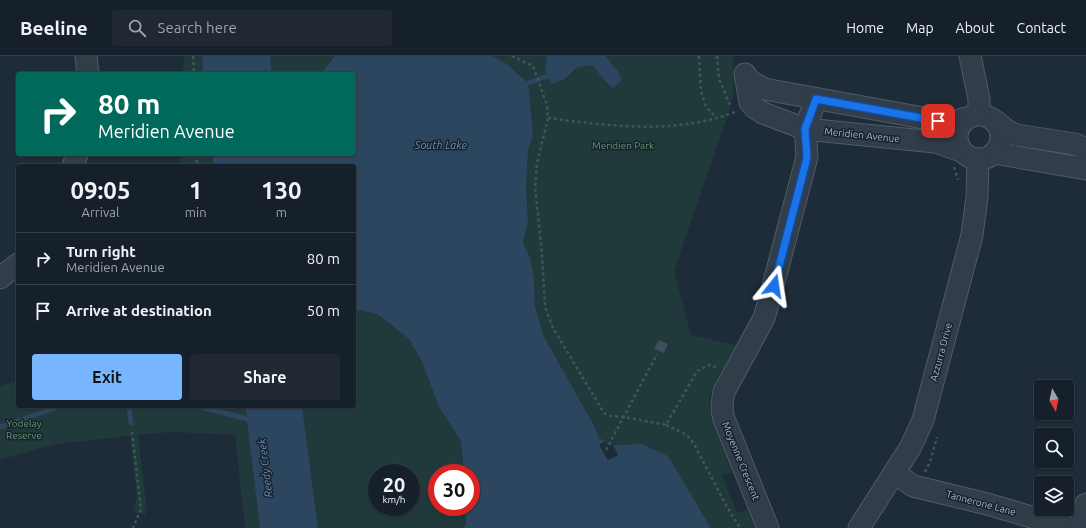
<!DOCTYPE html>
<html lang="en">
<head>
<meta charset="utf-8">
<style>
	body { margin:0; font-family:Ubuntu,sans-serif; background:#1f2833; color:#f1f3f6; height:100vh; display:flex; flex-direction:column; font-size:15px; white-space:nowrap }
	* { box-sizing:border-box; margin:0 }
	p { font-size:13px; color:#9ea3a9 }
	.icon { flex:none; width:22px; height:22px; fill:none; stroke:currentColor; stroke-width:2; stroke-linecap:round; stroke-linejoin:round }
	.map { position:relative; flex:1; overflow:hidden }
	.side { position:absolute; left:16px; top:108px; width:340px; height:244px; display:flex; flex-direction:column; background:#16202b; border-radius:4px; box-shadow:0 1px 3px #0004,0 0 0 1px #353e47 }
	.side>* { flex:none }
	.hud { position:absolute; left:16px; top:16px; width:340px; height:84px; border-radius:4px; box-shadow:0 1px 3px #0004,0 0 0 1px #353e47; background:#00695c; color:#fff; overflow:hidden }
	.needle { width:26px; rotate:171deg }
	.controls { position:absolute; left:1034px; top:324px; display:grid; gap:8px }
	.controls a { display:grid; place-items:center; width:40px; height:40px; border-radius:4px; background:#16202b; box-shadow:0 1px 3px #0004,0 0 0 1px #353e47; font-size:20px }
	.speed { position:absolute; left:368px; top:408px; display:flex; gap:8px; font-size:20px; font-weight:700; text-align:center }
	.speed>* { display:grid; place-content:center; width:52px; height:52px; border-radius:50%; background:#16202b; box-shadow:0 1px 3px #0004,0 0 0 1px #353e47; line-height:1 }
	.speed small { font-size:10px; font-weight:400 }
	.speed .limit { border:6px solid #d22; background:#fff; color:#111 }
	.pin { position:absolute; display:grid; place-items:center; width:34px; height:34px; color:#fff; margin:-17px; border-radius:8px; box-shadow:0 2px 6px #0006 }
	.me { position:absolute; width:44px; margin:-22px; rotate:15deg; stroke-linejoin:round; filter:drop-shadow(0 0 3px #0008) }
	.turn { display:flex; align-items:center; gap:14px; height:84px; padding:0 16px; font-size:18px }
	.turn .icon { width:52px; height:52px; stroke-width:2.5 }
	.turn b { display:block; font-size:28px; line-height:34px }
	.eta { display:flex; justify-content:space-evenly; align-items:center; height:68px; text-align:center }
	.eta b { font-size:24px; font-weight:600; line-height:28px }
	.cta { display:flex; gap:8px; margin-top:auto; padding:8px 16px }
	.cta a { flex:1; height:46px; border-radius:4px; background:#78b5ff; color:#111; font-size:16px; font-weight:600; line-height:46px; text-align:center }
	.cta a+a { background:#1f2833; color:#f1f3f6 }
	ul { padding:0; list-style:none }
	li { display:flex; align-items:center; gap:12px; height:52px; padding:0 16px; border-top:1px solid #353e47 }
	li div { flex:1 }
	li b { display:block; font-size:15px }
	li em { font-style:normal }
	header { display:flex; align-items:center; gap:24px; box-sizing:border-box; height:56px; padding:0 20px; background:#16202b; border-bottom:1px solid #353e47 }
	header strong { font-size:19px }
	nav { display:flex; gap:22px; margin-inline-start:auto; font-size:14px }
	.search { width:280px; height:36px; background:#1f2833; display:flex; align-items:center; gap:10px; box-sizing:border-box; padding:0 14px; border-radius:4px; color:#9ea3a9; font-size:15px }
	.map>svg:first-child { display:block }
</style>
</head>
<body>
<header>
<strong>Beeline</strong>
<div class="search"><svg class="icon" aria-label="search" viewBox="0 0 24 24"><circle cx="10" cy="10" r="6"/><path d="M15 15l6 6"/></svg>Search here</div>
<nav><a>Home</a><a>Map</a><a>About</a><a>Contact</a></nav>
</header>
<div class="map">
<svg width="1086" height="472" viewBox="0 0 1086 472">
	<rect width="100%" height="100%" fill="#1e2b39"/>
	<!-- green -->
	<g fill="#20393a" fill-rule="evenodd">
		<polygon points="184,0 202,0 203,18 183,18"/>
		<polygon points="270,0 335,0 320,18 272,18"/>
		<polygon points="492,0 733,0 733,41 725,67 674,215 691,279 736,289 710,338 709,346 711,356 733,416 722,420 737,457 747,453 755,472 711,472 700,452 608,404 594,369 544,281 535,251 534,223 530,201 523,187 528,166 526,131 528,95 533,79 507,8"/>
		<polygon points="181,98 212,98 214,110 180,110"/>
		<path d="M354 253 377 258 409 283 422 306 439 351 461 385 464 417H437V451H465L466 468 463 472H318L302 350H354ZM377 417H411V451H377Z"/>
		<polygon points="18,324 18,350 245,350 260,472 245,472 235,379 171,376 138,379 147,454 145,459 133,456 137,440 130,380 56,388 0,404 0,330"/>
	</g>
	<!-- water -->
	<g fill="#2d4660">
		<polygon points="202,0 270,0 272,18 203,18"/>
		<polygon points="335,0 492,0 507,8 528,27 533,79 528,95 526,131 528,166 523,187 530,201 534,223 535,251 544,281 594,369 599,382 605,385 608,390 641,388 668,400 711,472 463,472 466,468 465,451 471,451 471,417 464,417 461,385 439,351 422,306 409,283 377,258 354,253 354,110 214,110 212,98 354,98 354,18 320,18"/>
		<path d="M547 0H605L618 15 622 24 613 32C604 26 600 17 592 9L577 11 565 23 552 28 545 13Z"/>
		<polygon points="245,350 302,350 318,472 260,472"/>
	</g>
	<!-- pier -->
	<polygon fill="#1e2b39" points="605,385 608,390 613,389 618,399 608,404 599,389"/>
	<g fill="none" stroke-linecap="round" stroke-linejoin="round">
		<!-- stream -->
		<g stroke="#2d4660" stroke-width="5">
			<polyline points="528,27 548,20"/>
			<polyline points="129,350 131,367"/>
			<polyline points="197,350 252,364"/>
			<polyline points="0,371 61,350"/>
		</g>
	</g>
	<!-- building -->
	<polygon fill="#3e4e5f" points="659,284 668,288 664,297 654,293"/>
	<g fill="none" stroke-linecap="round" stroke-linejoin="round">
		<defs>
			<g id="minor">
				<polyline points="86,0 88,18"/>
				<polyline points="970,0 979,43 979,58"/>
				<circle cx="979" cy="81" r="22"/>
				<polyline points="995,65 1008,75 1016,79 1075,88 1082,91 1086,96"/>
				<polyline points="961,95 935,86 805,73 763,57 755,52 750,46 745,18 750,25 764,33 951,67 966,62"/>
				<polyline points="994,97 1086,113"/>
				<polyline points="73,110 77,98"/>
				<polyline points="0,222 18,208"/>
				<polyline points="895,417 913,430 987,448 1069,472"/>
				<path d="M768 472 724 363C721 353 722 346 724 336L764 262 769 245 807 101 805 73 816 43"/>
				<polyline points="859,472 910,392 923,364 972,179 977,141 978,103"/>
				<polyline points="1080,472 1086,448"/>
			</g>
		</defs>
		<!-- minor casing -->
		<use href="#minor" stroke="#4f5b68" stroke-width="23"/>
		<!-- path -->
		<g stroke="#3d5658" stroke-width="2.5" stroke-dasharray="3 3" stroke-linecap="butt">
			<polyline points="193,0 194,18"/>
			<polyline points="512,0 533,10 547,49 548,62 537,107 535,131 542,198 545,251 553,272 604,357 610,360 624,361 666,369 697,315 709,309 716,311"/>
			<polyline points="699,0 701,35 706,51 717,62"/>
			<polyline points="717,0 719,23 731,51"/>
			<path d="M548 62C610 70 674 79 735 56"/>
			<polyline points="197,98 197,110"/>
			<polyline points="954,111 958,124"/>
			<polyline points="666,369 687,379 694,388 727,451 740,472"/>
			<polyline points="132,376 141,453 133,472"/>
			<polyline points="606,394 657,298"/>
			<polyline points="925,416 930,406 937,381"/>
		</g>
		<!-- minor -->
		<use href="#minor" stroke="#323d4a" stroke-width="21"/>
	</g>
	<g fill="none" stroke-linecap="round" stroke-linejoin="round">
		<defs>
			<polyline id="route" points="774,230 807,102 805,73 816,43 938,65"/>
		</defs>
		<!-- route casing -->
		<use href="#route" stroke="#114b97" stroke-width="10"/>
		<!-- route -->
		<use href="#route" stroke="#1a73e8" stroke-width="7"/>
	</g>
	<g text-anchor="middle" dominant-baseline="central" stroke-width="3" stroke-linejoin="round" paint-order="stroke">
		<!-- street labels -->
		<g font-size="10" fill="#abb8c7" stroke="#17222e">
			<text transform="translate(862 79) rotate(6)">Meridien Avenue</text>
			<text transform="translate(941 296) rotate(-75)">Azzurra Drive</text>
			<text transform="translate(741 405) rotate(68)">Moyenne Crescent</text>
			<text transform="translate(981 447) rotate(15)">Tannerone Lane</text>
		</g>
		<!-- park labels -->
		<g font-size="10" fill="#61996a" stroke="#17222e">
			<text x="623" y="89">Meridien Park</text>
			<text x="24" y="367">Yodelay<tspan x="24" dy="12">Reserve</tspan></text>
		</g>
		<!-- water labels -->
		<g font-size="11" font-style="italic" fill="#688bae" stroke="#17222e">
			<text x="441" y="89">South Lake</text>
			<text transform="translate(265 412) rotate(-97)">Reedy Creek</text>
		</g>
	</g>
</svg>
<div class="controls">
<a><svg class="needle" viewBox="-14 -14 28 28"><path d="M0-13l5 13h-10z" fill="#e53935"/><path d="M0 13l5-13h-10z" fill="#9ea3a9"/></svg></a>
<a><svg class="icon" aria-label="search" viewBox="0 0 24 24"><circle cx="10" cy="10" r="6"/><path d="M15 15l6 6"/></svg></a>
<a><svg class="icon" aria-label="layers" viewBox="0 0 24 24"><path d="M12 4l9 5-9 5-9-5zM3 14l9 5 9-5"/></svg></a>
</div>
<div class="speed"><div>20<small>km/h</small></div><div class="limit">30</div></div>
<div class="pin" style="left:938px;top:65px;background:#d93025"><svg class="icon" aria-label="arrive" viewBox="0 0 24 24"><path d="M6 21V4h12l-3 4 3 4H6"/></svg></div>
<svg class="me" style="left:774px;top:230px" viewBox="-20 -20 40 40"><path d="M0-17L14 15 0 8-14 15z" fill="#1a73e8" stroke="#fff" stroke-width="4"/></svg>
<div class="hud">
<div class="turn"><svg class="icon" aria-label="right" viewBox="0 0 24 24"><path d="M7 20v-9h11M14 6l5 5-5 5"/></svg><div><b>80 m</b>Meridien Avenue</div></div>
</div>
<section class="side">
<div class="eta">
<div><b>09:05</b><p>Arrival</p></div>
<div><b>1</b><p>min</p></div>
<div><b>130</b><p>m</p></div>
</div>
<ul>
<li><svg class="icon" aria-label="right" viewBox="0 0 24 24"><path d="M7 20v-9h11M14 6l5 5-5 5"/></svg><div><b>Turn right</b><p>Meridien Avenue</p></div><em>80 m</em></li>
<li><svg class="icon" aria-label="arrive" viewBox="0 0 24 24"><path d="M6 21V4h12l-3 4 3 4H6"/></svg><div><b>Arrive at destination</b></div><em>50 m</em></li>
</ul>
<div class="cta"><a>Exit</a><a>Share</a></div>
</section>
</div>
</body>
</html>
